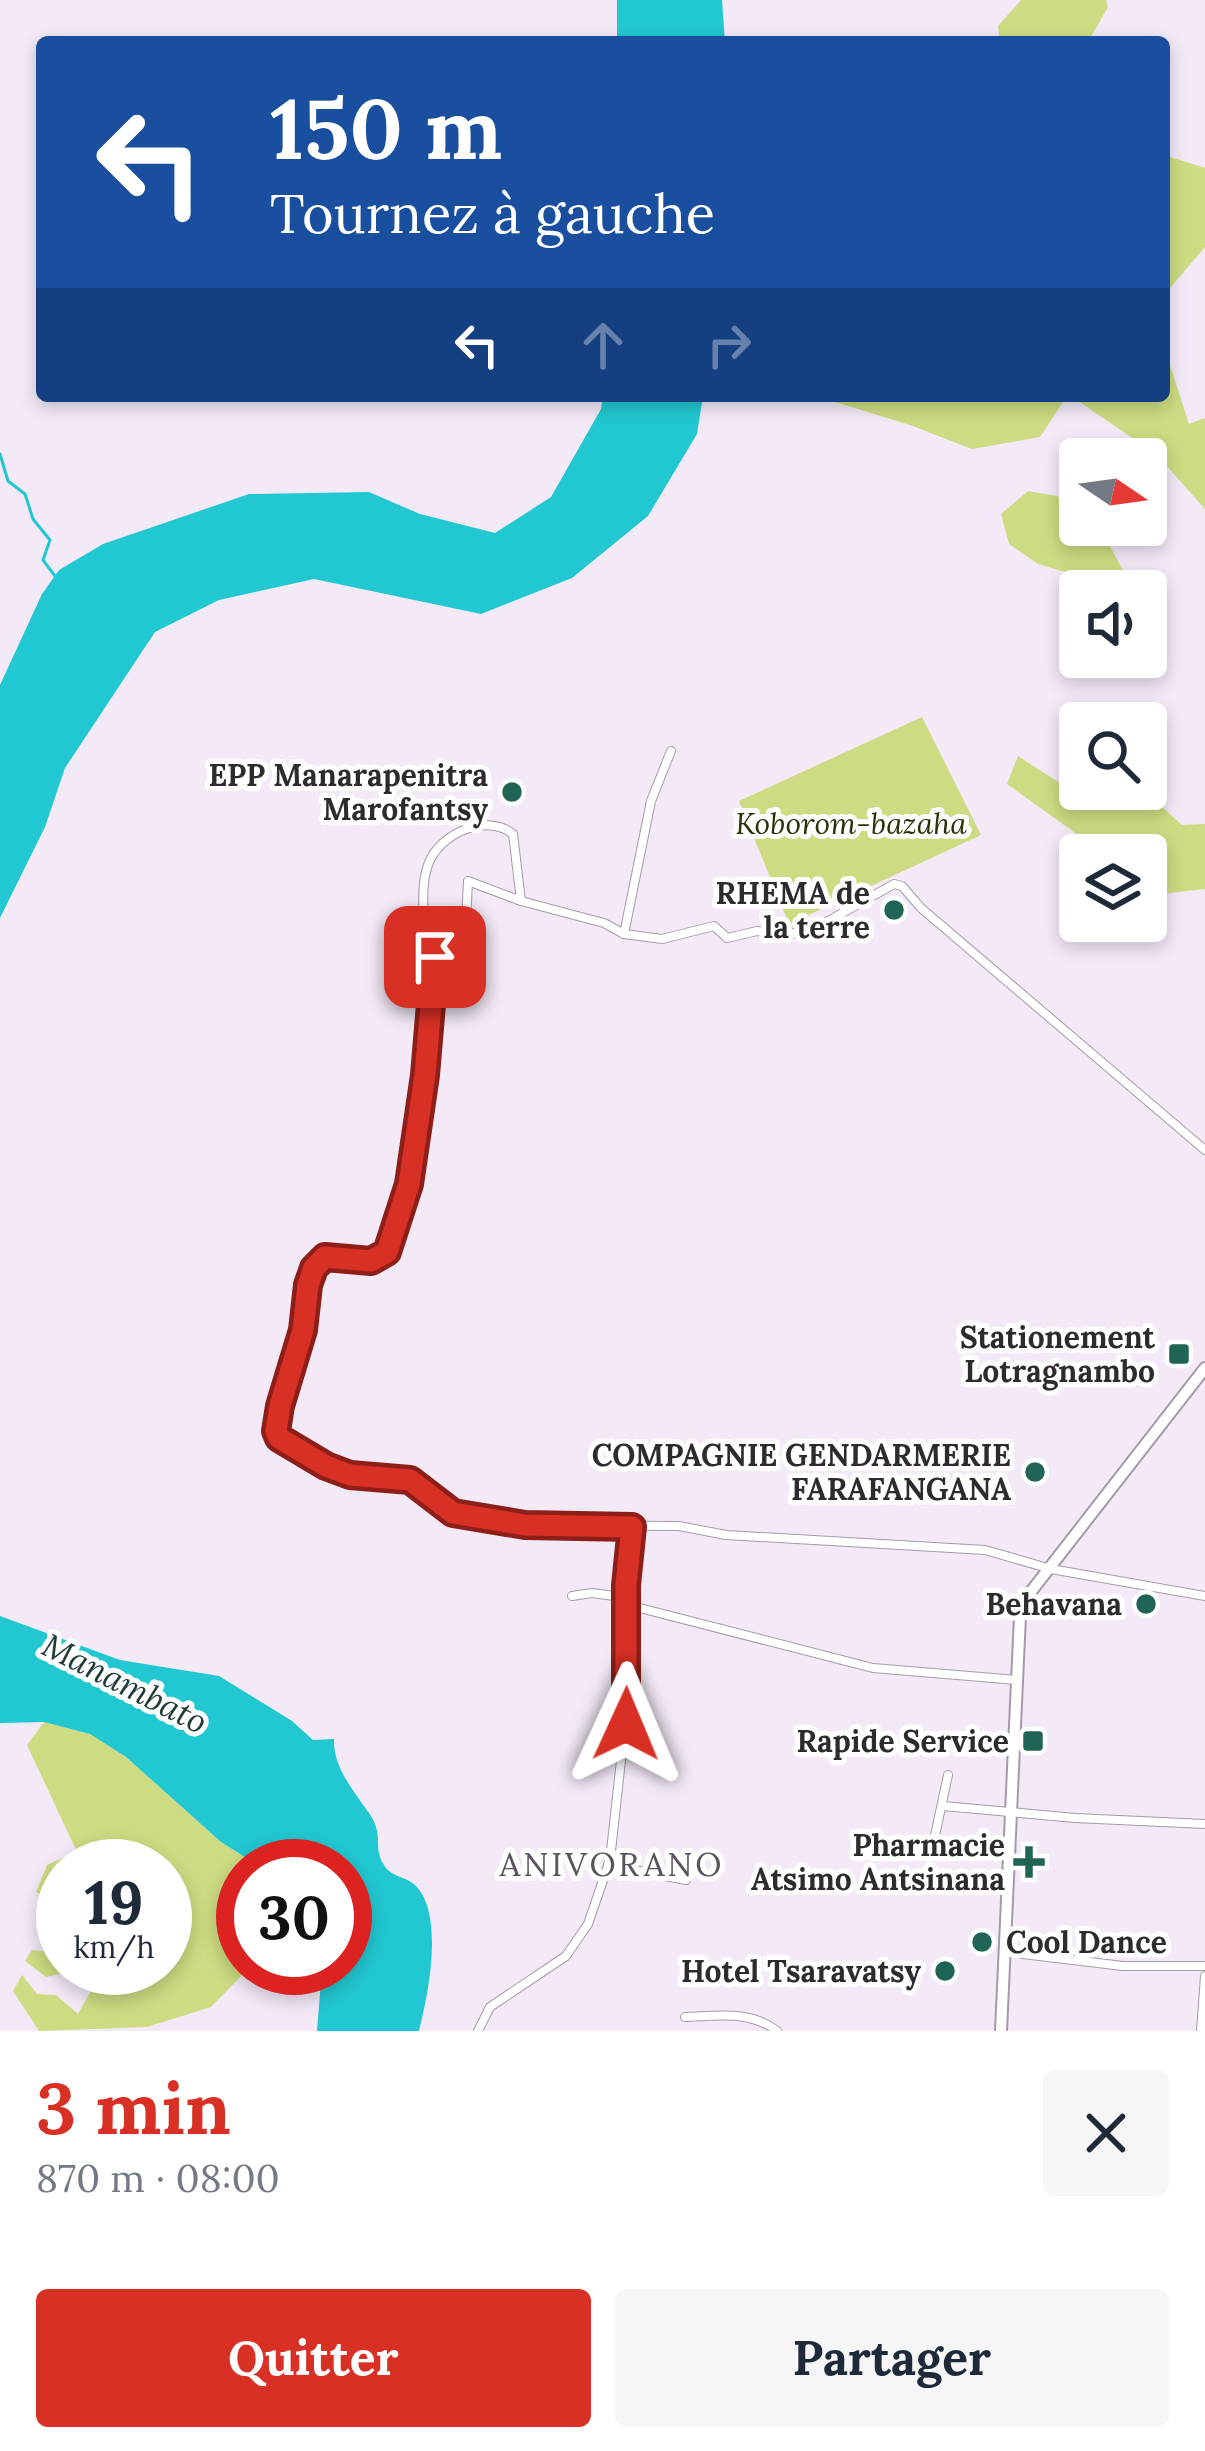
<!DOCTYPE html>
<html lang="fr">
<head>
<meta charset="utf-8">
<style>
	body { margin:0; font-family:Lora,serif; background:#f6f6f7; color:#1f2937; height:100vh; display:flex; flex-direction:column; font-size:45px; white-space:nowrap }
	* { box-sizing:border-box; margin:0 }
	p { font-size:39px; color:#747a83 }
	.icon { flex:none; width:66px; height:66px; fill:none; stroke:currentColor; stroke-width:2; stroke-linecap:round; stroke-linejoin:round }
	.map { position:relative; height:2031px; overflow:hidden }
	.side { display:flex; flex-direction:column; background:#fff; flex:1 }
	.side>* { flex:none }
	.banner { position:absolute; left:36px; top:36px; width:1134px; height:366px; border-radius:12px; box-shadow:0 6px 18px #0003; background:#1a4fa0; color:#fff; overflow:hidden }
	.needle { width:78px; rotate:103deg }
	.controls { position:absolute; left:1059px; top:438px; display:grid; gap:24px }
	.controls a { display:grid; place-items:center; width:108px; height:108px; border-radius:12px; background:#fff; box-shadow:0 6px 18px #0003; font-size:60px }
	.speed { position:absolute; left:36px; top:1839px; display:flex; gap:24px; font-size:60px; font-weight:700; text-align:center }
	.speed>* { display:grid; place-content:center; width:156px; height:156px; border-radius:50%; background:#fff; box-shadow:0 6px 18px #0003; line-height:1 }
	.speed small { font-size:30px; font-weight:400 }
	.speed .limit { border:18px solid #d22; background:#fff; color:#111 }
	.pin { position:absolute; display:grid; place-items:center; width:102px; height:102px; color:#fff; margin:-51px; border-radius:24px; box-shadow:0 6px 18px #0006 }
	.me { position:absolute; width:132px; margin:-66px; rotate:1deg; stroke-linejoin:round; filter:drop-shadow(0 0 9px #0008) }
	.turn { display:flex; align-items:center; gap:42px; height:252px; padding:0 36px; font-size:54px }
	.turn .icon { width:156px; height:156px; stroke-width:2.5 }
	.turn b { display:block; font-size:84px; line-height:102px }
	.lanes { display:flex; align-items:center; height:114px; padding:0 36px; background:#0003; justify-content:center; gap:60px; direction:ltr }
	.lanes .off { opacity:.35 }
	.round { display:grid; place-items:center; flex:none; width:126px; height:126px; border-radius:12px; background:#f6f6f7 }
	.overview { display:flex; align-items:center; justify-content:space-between; height:204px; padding:0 36px }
	h1 { font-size:72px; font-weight:800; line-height:90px; color:#d93025 }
	.primary-button { display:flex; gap:24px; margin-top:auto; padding:24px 36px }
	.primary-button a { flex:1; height:138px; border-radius:12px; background:#d93025; color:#fff; font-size:48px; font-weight:800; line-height:138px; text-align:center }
	.primary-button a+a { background:#f6f6f7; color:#1f2937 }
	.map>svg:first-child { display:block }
</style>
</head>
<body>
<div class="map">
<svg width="1205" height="2031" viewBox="0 0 1205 2031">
	<rect width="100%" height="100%" fill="#f3e9f7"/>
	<!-- green -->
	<g fill="#cddc82">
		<polygon points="1021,0 1106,0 1108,7 1088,42 1000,42 998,26"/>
		<polygon points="1164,155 1205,168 1205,247 1164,295"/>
		<polygon points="1164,347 1189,424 1205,418 1205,509 1157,455 1071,396 1164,396"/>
		<polygon points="1067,396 1040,437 972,449 910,425 819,397"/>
		<polygon points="1028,491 1057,496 1080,514 1080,525 1095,525 1101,530 1125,574 1118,585 1126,591 1088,591 1082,577 1038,564 1009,544 1001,514"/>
		<polygon points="922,717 981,835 789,924 739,801"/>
		<polygon points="1018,756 1069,789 1142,789 1182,825 1205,824 1205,889 1161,894 1146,883 1146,855 1106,855 1007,784"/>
		<polygon points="44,1722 90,1734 126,1757 221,1842 259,1866 243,1866 243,1968 249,1968 211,2007 147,2027 39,2031 13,1991 22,1975 37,1994 56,1995 78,2014 93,1987 81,1970 46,1977 25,1961 32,1950 63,1953 63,1968 165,1968 165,1866 63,1866 63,1904 36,1892 47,1865 77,1852 27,1745"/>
	</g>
	<!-- water -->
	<g fill="#22c8d1">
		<polygon points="617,0 722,0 725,42 617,42"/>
		<polygon points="603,396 703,396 697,434 648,516 572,578 481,614 314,579 219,600 155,632 65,768 45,827 0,918 0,685 42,594 59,570 103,544 249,494 369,492 420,514 495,533 551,497 601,409"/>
		<path d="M0 1616 120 1660 219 1676 292 1721 313 1740 334 1739C333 1767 353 1790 369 1813 385 1836 372 1846 384 1865 391 1877 405 1876 415 1885 445 1914 428 1995 419 2031H317L322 1968H345V1866H259L221 1842 126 1757 90 1734 44 1722 0 1723Z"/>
	</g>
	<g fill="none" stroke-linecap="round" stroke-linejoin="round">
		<!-- stream -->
		<polyline stroke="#22c8d1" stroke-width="3" points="0,454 8,481 25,494 33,519 50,540 43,560 55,576"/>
		<defs>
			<g id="street">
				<polyline points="521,901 468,881 465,943 436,942 425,1075 409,1184 387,1252 371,1260 325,1257 314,1268 308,1285 303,1330 280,1405 276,1431 279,1438 326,1467 350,1475 410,1480 453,1513 483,1520 525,1525 679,1526 726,1535 985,1550 1051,1569 1205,1596"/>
				<polyline points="624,934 651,801 671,751"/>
				<path d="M436 942 426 941C424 917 420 887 428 865 439 833 487 813 513 834L521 901 604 923 624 934 662 939 714 926 727 938 757 931 805 934 894 884 902 886 921 908 1205 1150"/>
				<polyline points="572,1596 592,1593 629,1598"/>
				<polyline points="628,1605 873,1668 1017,1680"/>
				<polyline points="943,1806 1075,1818 1205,1824"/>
				<polyline points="931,1854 948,1775"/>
				<polyline points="608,1865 686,1880"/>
				<polyline points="1005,1952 1123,1966 1205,1966"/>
				<path d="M685 2017C718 2016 750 2010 777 2031"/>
				<polyline points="478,2031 490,2007 566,1956 588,1924 610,1860 625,1724 626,1585 631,1527"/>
				<polyline points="1201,2031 1205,1976"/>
			</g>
			<polyline id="secondary" points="1001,2031 1020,1616 1026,1598 1205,1368"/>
		</defs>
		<!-- street casing -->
		<use href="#street" stroke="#a49ba8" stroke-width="10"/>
		<!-- secondary casing -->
		<use href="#secondary" stroke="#a49ba8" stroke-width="14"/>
		<!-- street -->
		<use href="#street" stroke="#fff" stroke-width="8"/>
		<!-- secondary -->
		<use href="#secondary" stroke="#fff" stroke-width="10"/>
	</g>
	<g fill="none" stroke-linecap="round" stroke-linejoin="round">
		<defs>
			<polyline id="route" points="435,957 425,1075 409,1184 387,1252 371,1261 325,1257 314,1268 308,1285 303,1330 280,1406 276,1431 279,1438 326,1466 350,1475 410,1480 453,1513 525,1525 632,1527 626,1585 626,1724"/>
		</defs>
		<!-- route casing -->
		<use href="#route" stroke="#8d1f18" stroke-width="30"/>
		<!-- route -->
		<use href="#route" stroke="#d93025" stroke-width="21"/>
	</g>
	<!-- markers -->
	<g fill="#206456" stroke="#fff" stroke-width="4.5">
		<circle cx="512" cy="792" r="12"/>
		<circle cx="894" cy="910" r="12"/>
		<rect x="1167" y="1342" width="24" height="24" rx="6"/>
		<circle cx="1035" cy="1472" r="12"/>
		<circle cx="1146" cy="1604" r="12"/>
		<rect x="1021" y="1729" width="24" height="24" rx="6"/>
		<path d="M1023 1844h12v12h12v12h-12v12h-12v-12h-12v-12h12z"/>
		<circle cx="982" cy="1942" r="12"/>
		<circle cx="945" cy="1971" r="12"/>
	</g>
	<g text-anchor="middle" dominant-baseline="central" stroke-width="10" stroke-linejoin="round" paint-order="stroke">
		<!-- poi labels -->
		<g font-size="30" font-weight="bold" fill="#2e2a2f" stroke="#fff" text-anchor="end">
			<text x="488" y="775">EPP Manarapenitra<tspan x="488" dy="34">Marofantsy</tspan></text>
			<text x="870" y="893">RHEMA de<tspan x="870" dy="34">la terre</tspan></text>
			<text x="1155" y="1337">Stationement<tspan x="1155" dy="34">Lotragnambo</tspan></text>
			<text x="1011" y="1455">COMPAGNIE GENDARMERIE<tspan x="1011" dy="34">FARAFANGANA</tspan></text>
			<text x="1122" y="1604">Behavana</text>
			<text x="1009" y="1741">Rapide Service</text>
			<text x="1005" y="1845">Pharmacie<tspan x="1005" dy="34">Atsimo Antsinana</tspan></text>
			<text x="1006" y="1942" text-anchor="start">Cool Dance</text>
			<text x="921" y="1971">Hotel Tsaravatsy</text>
		</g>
		<!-- park labels -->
		<g font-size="30" font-style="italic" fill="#2b3006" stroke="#fff">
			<text x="851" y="823">Koborom-bazaha</text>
		</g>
		<!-- water labels -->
		<g font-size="33" font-style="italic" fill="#213a3b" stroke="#fff">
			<text transform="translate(125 1683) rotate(27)">Manambato</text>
		</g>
		<!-- neighbourhood labels -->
		<g font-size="33" letter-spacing="3" fill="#5b535e" stroke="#fff">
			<text x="612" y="1864">ANIVORANO</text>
		</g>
	</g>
</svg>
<div class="controls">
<a><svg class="needle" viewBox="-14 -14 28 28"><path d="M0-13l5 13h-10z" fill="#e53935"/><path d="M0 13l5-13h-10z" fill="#747a83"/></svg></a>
<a><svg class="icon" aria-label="sound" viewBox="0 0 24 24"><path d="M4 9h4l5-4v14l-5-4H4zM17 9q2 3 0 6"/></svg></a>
<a><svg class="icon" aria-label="search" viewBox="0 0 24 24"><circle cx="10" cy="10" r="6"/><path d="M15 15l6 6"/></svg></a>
<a><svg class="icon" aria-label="layers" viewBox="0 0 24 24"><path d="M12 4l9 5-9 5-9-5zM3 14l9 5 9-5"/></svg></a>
</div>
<div class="speed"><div>19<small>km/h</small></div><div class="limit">30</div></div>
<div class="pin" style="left:435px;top:957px;background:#d93025"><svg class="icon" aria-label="arrive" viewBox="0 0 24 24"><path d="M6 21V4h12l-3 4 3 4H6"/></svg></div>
<svg class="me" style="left:626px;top:1724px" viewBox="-20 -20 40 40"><path d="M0-17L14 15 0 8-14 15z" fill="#d93025" stroke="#fff" stroke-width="4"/></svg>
<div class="banner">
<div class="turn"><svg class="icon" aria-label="left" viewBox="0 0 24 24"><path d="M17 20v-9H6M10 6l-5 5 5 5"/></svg><div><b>150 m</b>Tournez à gauche</div></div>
<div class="lanes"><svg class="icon" aria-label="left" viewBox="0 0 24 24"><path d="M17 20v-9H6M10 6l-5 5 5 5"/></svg><svg class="icon off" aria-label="ahead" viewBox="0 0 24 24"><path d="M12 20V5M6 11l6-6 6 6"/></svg><svg class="icon off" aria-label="right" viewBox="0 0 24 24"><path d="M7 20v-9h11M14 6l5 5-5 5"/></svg></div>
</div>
</div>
<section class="side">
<div class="overview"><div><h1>3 min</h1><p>870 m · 08:00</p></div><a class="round"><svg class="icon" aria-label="close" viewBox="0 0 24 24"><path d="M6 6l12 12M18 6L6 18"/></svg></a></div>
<div class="primary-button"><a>Quitter</a><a>Partager</a></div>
</section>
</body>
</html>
